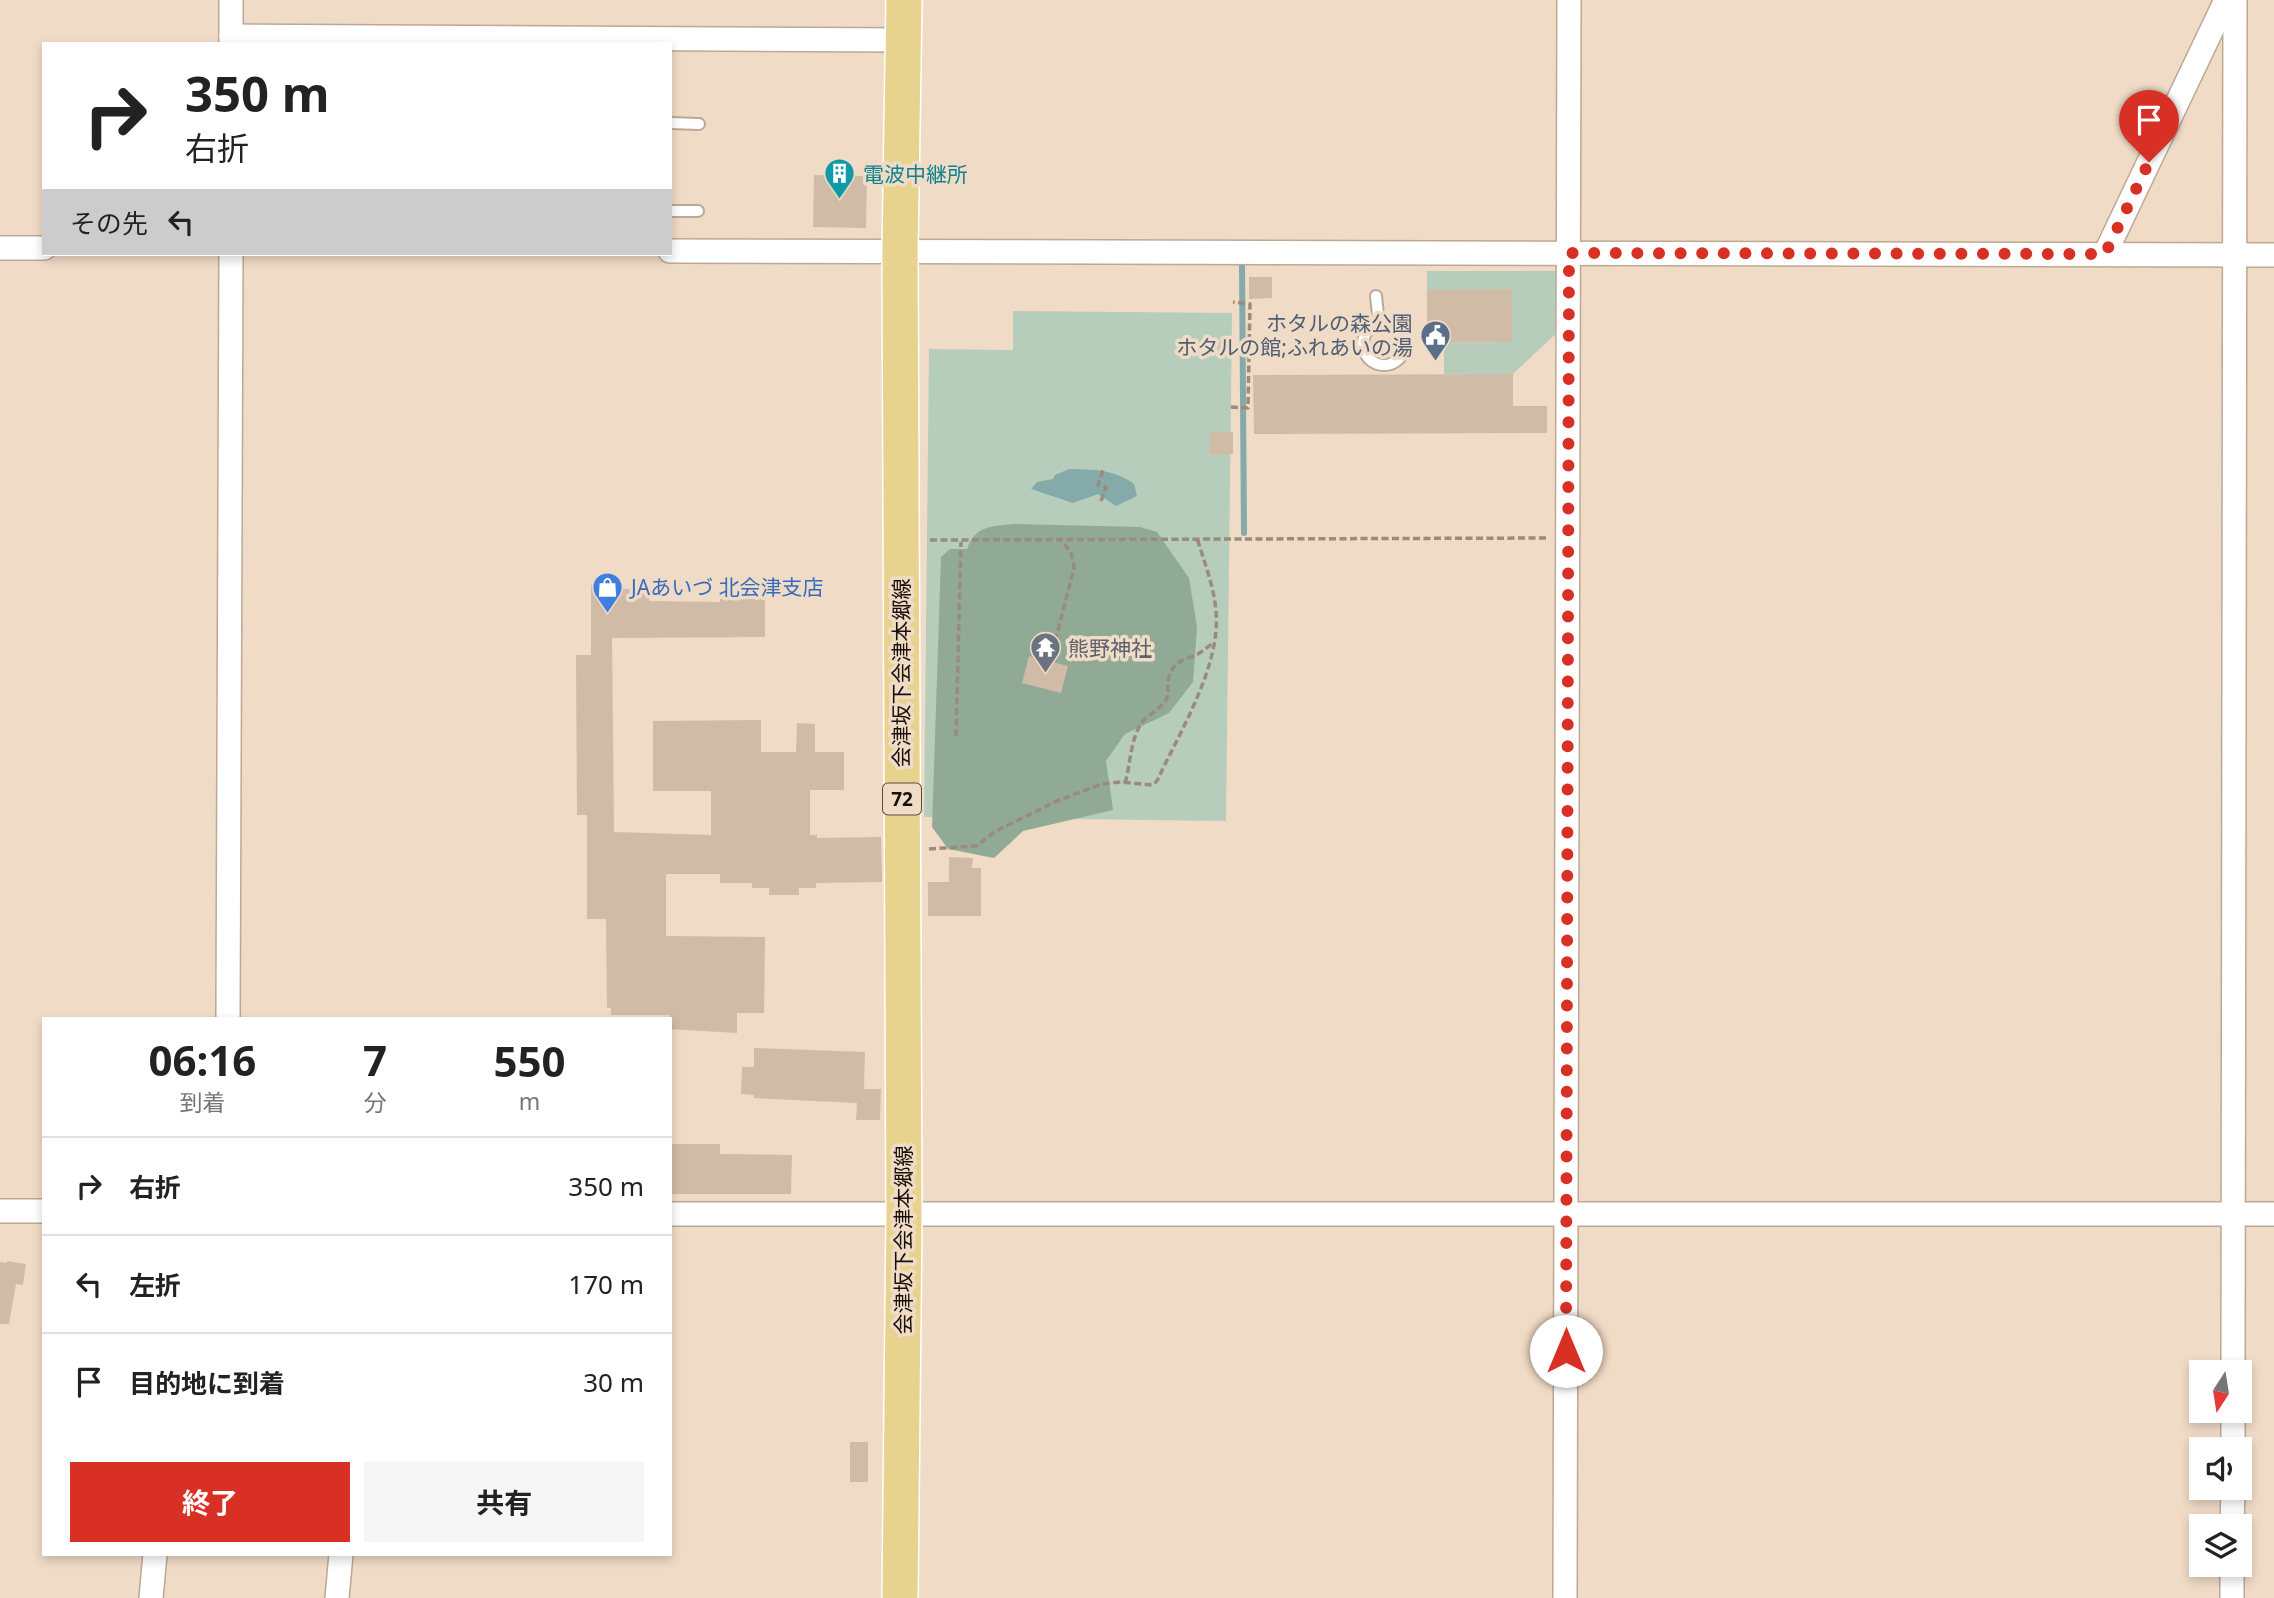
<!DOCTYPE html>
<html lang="ja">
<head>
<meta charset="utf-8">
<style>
	body { margin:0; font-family:"Noto Sans","Noto Sans JP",sans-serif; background:#f6f6f6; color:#222; height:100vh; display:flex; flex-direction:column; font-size:26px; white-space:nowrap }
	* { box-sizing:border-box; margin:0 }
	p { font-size:23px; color:#767676 }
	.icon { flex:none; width:38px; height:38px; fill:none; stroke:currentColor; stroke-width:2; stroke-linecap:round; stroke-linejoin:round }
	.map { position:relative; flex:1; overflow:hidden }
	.side { position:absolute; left:42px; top:1017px; width:630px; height:539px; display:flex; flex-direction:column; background:#fff; border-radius:0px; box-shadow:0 4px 10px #0003 }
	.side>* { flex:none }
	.banner { position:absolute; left:42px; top:42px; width:630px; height:214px; border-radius:0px; box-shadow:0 4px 10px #0003; background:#fff; color:#222; overflow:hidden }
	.needle { width:46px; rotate:192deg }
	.buttons { position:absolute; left:2189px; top:1360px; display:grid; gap:14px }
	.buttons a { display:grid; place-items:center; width:63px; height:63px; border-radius:0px; background:#fff; box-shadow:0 4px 10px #0003; font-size:35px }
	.pin { position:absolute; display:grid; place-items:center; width:60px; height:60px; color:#fff; margin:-72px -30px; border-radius:50% 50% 50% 0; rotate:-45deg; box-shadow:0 0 7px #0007 }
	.pin .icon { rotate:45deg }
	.me { position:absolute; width:77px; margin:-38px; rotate:0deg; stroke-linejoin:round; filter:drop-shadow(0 0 5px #0008) }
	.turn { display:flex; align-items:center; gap:24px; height:147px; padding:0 28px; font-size:32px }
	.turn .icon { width:91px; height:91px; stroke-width:2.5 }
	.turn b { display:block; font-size:49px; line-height:60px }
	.then { display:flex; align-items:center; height:66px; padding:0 28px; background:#0003; gap:14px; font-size:26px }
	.eta { display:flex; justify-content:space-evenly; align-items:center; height:119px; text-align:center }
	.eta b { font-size:42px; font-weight:700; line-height:49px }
	.primary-button { display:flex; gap:14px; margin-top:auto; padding:14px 28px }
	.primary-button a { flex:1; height:80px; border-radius:0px; background:#d93025; color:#fff; font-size:28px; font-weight:700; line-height:80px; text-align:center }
	.primary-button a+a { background:#f6f6f6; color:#222 }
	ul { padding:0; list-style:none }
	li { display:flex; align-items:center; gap:21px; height:98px; padding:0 28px; border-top:2px solid #e0e0e0 }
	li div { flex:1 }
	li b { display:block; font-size:26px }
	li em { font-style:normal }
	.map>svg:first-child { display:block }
</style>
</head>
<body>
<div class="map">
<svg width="2274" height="1598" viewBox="0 0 2274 1598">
	<rect width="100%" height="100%" fill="#f0dbc6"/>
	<!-- green -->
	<g fill="#b7cdbc">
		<polygon points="1427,271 1559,271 1562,328 1513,374 1444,374 1444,343 1512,342 1512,290 1427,290"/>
		<polygon points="1013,311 1232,313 1226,821 924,817 929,349 1013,350"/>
	</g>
	<!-- forest -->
	<path fill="#90aa96" d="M1013 524 1140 527 1157 532 1189 578 1197 627 1193 682 1169 713 1125 734 1106 761 1113 810 1023 831 994 858 948 849 932 827 941 557 950 549H967C976 525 990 527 1013 524Z"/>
	<!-- water -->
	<path fill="#84aaaa" d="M1069 469C1091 469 1116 470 1134 484L1137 496 1116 506 1098 494 1073 503 1031 489 1037 482 1053 479 1055 475Z"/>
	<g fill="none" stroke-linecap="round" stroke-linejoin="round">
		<!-- stream -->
		<polyline stroke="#84aaaa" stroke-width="6" points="1242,263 1244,533"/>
	</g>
	<!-- building -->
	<g fill="#d0bba6">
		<polygon points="814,175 867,176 866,228 813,227"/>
		<polygon points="1249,277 1272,277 1272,298 1249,299"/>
		<polygon points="1512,289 1512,342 1427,343 1427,290"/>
		<polygon points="1513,374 1513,406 1547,406 1547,433 1254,434 1253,375"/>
		<rect x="1210" y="432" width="23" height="22"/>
		<polygon points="591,585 618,585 618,589 649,589 649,601 720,602 720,599 765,599 765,637 612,638 614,832 711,835 711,791 653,791 653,721 761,720 761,752 796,752 797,723 815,724 815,752 844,752 844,790 810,790 810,835 817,835 817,838 881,837 882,882 816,883 816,888 799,888 799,895 769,895 769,888 752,888 752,883 720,883 720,874 666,874 666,936 765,937 764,1013 737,1013 737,1033 670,1029 670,1015 611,1015 611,1008 607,1008 606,919 587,919 587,815 577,815 576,655 591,655"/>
		<polygon points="1029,656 1068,666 1061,693 1022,683"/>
		<polygon points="949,857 973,858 972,868 981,868 981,916 928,916 928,882 949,882"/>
		<polygon points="754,1048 865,1052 864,1089 881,1089 880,1120 856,1120 857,1103 754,1098 754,1095 741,1094 742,1067 754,1067"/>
		<polygon points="670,1144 720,1144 720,1154 792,1155 791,1194 670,1194"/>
		<polygon points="7,1261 26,1264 23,1285 16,1284 9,1324 0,1324 0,1262 7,1263"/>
		<rect x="850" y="1442" width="18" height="40"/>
	</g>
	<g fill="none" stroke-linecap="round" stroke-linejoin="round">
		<defs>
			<g id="lane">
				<polyline points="670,123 699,124"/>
				<polyline points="670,211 698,211"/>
				<polyline points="1376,296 1379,324"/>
				<circle cx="1384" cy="344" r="21"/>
			</g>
			<g id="street">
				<polyline points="231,36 904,40"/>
				<polyline points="231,44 231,0"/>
				<polyline points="0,248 44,248"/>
				<polyline points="670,251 2274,255"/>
				<polyline points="2105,254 2226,0"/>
				<polyline points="228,1018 231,254"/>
				<polyline points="0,1211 44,1211"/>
				<polyline points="670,1214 2274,1214"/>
				<polyline points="2233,1372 2235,0"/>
				<polyline points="2233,1449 2233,1410"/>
				<polyline points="2232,1526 2233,1488"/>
				<polyline points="151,1598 155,1554"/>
				<polyline points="337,1598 341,1554"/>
				<polyline points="1565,1598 1569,0"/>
				<polyline points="2232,1598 2232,1564"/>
			</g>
			<polyline id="primary" points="900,1598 904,1215 900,252 904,0"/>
		</defs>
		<!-- lane casing -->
		<use href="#lane" stroke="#bca894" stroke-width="14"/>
		<!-- street casing -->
		<use href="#street" stroke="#bca894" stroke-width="26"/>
		<!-- primary casing -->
		<use href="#primary" stroke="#fff" stroke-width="38"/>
		<!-- path -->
		<g stroke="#9a8b7c" stroke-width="3.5" stroke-dasharray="7 3.5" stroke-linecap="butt">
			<polyline points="1231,407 1248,408 1250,304 1233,302"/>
			<polyline points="1101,501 1106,487 1098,485 1104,467"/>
			<polyline points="930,540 1548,538"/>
			<polyline points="1050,661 1074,568 1071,552 1060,540"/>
			<polyline points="956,736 961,542"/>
			<path d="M1125 783C1131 763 1130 738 1143 721 1149 714 1158 710 1164 703 1171 694 1166 687 1169 677 1175 657 1188 661 1201 652 1206 649 1209 645 1214 643"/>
			<path d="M929 849 976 846 996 831 1057 801 1102 784 1121 782 1152 785 1157 781C1180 731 1221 666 1216 611 1214 587 1204 561 1197 538"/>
		</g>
		<!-- lane -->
		<use href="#lane" stroke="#fff" stroke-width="10"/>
		<!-- street -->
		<use href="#street" stroke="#fff" stroke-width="23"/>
		<!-- primary -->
		<use href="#primary" stroke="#e8d38e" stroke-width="35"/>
	</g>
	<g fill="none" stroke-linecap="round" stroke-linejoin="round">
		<!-- route -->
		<polyline stroke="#d93025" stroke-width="12" stroke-dasharray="0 21.6" points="1566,1351 1569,253 2105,254 2149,162"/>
	</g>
	<!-- icons -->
	<defs>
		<symbol id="building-pin" viewBox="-11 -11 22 30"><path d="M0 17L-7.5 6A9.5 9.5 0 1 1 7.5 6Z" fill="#0f9aa8" stroke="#f0dbc6"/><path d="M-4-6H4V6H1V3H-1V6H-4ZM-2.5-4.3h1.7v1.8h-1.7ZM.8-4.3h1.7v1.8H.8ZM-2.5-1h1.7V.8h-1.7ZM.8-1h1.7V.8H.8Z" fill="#fff"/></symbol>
		<symbol id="civic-pin" viewBox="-11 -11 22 30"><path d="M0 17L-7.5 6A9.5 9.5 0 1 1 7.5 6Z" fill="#5c6f8a" stroke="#f0dbc6"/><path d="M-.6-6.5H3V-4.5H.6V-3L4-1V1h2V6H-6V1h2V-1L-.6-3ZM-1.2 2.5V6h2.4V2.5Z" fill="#fff"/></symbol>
		<symbol id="shop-pin" viewBox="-11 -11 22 30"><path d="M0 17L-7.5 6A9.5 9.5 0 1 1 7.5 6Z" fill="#3f7fe0" stroke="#f0dbc6"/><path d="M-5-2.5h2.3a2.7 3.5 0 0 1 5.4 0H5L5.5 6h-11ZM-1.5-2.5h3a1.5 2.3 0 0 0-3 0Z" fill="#fff"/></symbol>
		<symbol id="temple-pin" viewBox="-11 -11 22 30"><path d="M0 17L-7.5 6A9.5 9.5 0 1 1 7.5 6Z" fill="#6b7280" stroke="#f0dbc6"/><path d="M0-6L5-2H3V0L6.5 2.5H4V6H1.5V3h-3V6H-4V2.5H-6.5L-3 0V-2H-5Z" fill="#fff"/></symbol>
	</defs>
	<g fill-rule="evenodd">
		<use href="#building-pin" x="822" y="156" width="35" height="47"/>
		<use href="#civic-pin" x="1418" y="318" width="35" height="47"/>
		<use href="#shop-pin" x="590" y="570" width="35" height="47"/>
		<use href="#temple-pin" x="1028" y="630" width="35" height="47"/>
	</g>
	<g text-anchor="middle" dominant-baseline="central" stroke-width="7" stroke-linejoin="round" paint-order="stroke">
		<!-- shield labels -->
		<rect fill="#f0dbc6" stroke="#584d42" stroke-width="2" x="883" y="783.5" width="38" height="31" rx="5"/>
		<g font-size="19" font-weight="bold" fill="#171009">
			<text x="902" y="799">72</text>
		</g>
		<!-- culture labels -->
		<g font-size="21" fill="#0d838f" stroke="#f0dbc6" text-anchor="start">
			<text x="863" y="174">電波中継所</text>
		</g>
		<!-- service labels -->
		<g font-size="21" fill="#4e5e75" stroke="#f0dbc6" text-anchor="end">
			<text x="1413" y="323">ホタルの森公園<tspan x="1413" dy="24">ホタルの館;ふれあいの湯</tspan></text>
		</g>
		<!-- shop labels -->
		<g font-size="21" fill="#366cbe" stroke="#f0dbc6" text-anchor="start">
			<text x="631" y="587">JAあいづ 北会津支店</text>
		</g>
		<!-- worship labels -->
		<g font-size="21" fill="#5b616d" stroke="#f0dbc6" text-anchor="start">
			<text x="1068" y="648">熊野神社</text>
		</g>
		<!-- street labels -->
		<g font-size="21" fill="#171009" stroke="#f0dbc6">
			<text transform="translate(901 673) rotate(-90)">会津坂下会津本郷線</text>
			<text transform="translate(903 1240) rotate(-90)">会津坂下会津本郷線</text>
		</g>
	</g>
</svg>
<div class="buttons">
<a><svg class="needle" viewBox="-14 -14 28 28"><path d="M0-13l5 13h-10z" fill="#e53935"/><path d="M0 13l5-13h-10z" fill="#767676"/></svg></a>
<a><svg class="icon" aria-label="sound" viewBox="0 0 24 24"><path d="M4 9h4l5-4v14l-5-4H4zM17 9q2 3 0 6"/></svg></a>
<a><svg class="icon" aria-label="layers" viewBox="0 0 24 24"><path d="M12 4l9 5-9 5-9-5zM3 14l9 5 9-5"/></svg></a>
</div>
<div class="pin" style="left:2149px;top:162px;background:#d93025"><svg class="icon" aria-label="arrive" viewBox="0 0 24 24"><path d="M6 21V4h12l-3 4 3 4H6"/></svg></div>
<svg class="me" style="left:1566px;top:1351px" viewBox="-20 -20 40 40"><circle r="19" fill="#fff"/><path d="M0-13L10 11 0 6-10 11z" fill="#d93025"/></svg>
<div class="banner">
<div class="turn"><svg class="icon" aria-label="right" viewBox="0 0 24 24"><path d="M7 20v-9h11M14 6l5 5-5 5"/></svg><div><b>350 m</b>右折</div></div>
<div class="then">その先<svg class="icon" aria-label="left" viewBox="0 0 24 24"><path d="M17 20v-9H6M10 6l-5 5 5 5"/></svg></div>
</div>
<section class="side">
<div class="eta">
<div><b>06:16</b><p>到着</p></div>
<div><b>7</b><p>分</p></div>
<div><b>550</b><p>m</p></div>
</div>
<ul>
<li><svg class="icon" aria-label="right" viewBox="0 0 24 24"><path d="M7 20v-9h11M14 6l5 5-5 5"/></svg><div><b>右折</b></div><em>350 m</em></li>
<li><svg class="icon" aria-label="left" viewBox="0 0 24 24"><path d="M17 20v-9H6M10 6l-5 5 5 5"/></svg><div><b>左折</b></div><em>170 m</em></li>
<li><svg class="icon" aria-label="arrive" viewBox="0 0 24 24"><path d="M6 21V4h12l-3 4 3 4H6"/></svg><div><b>目的地に到着</b></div><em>30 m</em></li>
</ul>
<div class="primary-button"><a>終了</a><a>共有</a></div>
</section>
</div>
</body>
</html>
